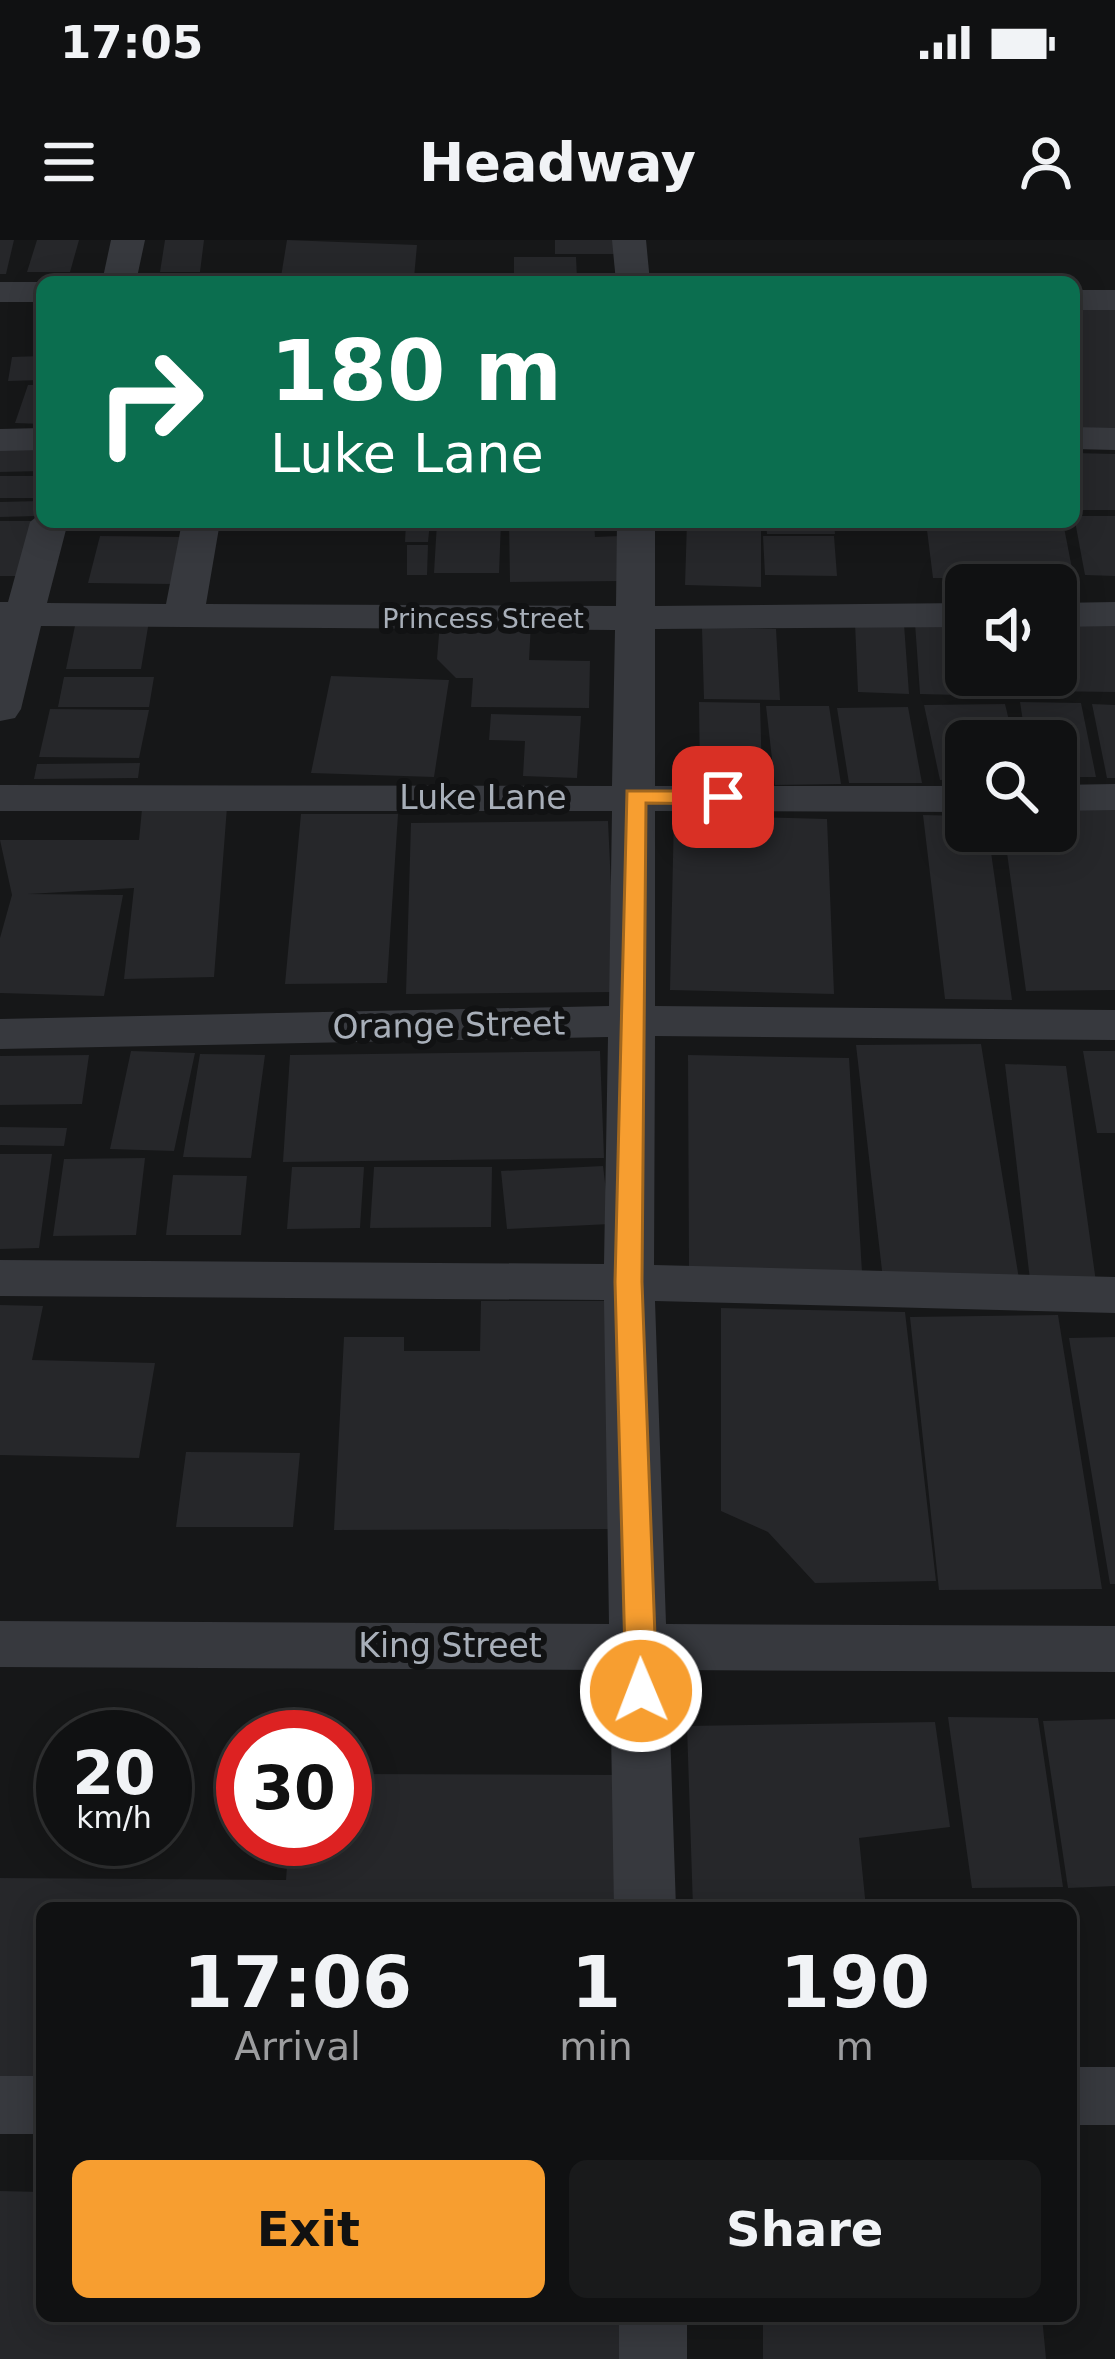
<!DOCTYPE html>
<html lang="en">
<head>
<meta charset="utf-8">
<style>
	body { margin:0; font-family:"DejaVu Sans",sans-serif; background:#191a1b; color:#f1f3f6; height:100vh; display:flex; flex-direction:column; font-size:45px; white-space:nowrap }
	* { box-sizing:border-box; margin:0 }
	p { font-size:39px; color:#9c9d9f }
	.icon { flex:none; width:66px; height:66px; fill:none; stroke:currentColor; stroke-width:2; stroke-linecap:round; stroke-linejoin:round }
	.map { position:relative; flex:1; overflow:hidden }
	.panel { position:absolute; left:36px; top:1662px; width:1041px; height:420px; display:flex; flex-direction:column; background:#101112; border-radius:18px; box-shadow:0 6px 30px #0003,0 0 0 3px #303132 }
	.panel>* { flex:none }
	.guide { position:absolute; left:36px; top:36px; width:1044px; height:252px; border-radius:18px; box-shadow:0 6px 30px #0003,0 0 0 3px #303132; background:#0b6e4f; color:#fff; overflow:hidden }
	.controls { position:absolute; left:945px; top:324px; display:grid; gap:24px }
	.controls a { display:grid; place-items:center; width:132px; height:132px; border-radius:18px; background:#101112; box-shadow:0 6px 30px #0003,0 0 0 3px #303132; font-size:60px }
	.speed { position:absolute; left:36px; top:1470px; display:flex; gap:24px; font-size:60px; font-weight:700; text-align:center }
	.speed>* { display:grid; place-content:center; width:156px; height:156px; border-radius:50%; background:#101112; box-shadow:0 6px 30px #0003,0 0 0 3px #303132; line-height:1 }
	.speed small { font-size:30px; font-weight:400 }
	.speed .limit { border:18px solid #d22; background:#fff; color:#111 }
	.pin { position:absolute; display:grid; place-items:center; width:102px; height:102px; color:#fff; margin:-51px; border-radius:24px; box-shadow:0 6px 18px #0006 }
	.me { position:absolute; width:132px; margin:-66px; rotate:359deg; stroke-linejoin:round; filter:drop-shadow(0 0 9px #0008) }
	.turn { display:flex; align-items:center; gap:42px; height:252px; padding:0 36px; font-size:54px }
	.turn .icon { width:156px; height:156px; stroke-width:2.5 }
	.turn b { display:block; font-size:84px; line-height:102px }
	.eta { display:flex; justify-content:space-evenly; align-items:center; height:204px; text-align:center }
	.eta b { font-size:72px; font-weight:700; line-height:84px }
	.cta { display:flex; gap:24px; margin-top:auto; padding:24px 36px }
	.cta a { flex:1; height:138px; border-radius:18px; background:#f79e30; color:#111; font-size:48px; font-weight:700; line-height:138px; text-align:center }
	.cta a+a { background:#191a1b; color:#f1f3f6 }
	.status { display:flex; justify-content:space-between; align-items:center; height:84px; padding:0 60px; background:#101112; direction:ltr }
	.status svg { height:33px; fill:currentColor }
	header { display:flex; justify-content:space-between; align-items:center; height:156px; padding:0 36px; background:#101112; font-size:54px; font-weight:700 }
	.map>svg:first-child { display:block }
</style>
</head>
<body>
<div class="status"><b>17:05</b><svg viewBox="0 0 49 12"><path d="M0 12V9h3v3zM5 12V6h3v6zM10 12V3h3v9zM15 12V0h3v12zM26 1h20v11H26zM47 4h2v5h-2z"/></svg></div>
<header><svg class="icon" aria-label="menu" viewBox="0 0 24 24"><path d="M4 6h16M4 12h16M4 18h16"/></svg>Headway<svg class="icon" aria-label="person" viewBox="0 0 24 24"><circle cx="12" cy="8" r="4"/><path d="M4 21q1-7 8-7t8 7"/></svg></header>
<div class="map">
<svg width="1115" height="2119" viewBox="0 0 1115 2119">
	<rect width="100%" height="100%" fill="#161718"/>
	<!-- building -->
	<g fill="#26272a">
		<polygon points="0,0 14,0 6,34 0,34"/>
		<polygon points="37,0 79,0 70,32 27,32"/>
		<polygon points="165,0 204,0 200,32 160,32"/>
		<polygon points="287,0 417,5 414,38 281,37"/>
		<rect x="555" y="0" width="59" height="14"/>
		<polygon points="514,17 576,17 577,38 514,38"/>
		<rect x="1074" y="67" width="41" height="122"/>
		<polygon points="42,116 42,140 8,141 12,117"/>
		<polygon points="28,145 42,145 42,184 15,183"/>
		<polygon points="42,204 42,231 0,232 0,205"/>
		<polygon points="1074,213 1115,214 1115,270 1074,270"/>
		<polygon points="0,236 42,236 40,258 0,258"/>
		<polygon points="40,261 37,276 0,277 0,262"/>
		<polygon points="1074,276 1115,276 1115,336 1085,335"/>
		<polygon points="0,281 33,281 22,336 0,336"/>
		<polygon points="406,282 430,282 428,302 405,302"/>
		<polygon points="437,282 501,282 499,333 434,333"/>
		<polygon points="509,282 594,282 595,297 620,296 623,341 510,342"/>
		<polygon points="687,282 761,282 761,347 685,345"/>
		<polygon points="766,282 834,282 835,294 767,294"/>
		<polygon points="926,282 1063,282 1074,339 933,338"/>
		<polygon points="100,296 182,297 171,344 88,343"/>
		<polygon points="763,296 834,296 837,336 765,335"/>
		<polygon points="407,305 428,305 427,335 407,335"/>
		<polygon points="76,381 149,381 141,429 66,429"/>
		<polygon points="440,382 531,383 529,420 590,421 589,468 471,467 473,438 456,438 437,419"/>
		<polygon points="855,383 904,384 909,454 858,452"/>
		<polygon points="915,383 966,385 966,435 997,435 999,456 920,454"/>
		<polygon points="1056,386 1115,386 1115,452 1040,451 1037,435 1056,435"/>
		<polygon points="702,388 776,389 780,460 704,459"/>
		<polygon points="331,436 449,440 434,537 311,533"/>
		<polygon points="64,437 154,437 149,467 58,467"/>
		<polygon points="699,462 760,463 762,538 700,537"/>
		<polygon points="1020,462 1081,463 1096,537 1056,537 1056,501 1026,501"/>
		<polygon points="1005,464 1014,501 966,501 966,539 940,540 924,465"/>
		<polygon points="1092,464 1115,465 1115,538 1107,538"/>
		<polygon points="766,466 829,466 841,544 775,545"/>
		<polygon points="908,467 922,543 849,543 837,468"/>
		<polygon points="50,469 149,470 139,518 39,517"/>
		<polygon points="491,474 581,476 577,538 523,536 525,501 489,500"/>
		<polygon points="140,523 138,538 34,539 37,524"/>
		<polygon points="227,567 214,737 124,739 134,648 28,654 123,655 104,756 0,753 0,698 12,655 0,600 139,600 142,569"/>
		<polygon points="1056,568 1115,568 1115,750 1026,751 1004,591 1056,591"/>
		<polygon points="301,574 398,574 387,743 285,744"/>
		<polygon points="674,575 827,579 834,754 670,750"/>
		<polygon points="923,575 966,576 966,591 988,591 1012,760 945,759"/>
		<polygon points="608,581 616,752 406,754 411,583"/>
		<polygon points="981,804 1019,1039 883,1039 856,805"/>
		<polygon points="131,811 195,813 174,911 110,909"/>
		<polygon points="600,811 604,918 283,922 290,815"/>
		<polygon points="1083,811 1115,811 1115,893 1097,893"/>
		<polygon points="200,814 265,815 251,918 183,917"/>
		<polygon points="89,815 82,864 0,865 0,816"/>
		<polygon points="688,815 849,818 862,1032 689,1028"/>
		<polygon points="1005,824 1066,826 1096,1042 1030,1040"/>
		<polygon points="0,887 67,888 64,906 0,905"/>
		<polygon points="0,914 52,914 39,1008 0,1009"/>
		<polygon points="145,918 136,995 53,996 64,919"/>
		<polygon points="603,926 610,984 507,989 501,931"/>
		<polygon points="292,927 364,927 360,988 287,989"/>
		<polygon points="374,927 492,927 491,987 370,988"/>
		<polygon points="173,935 247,936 241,995 166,995"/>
		<polygon points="481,1061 607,1061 614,1289 334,1290 344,1097 404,1097 404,1111 480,1111"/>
		<polygon points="0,1065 43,1066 32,1120 155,1123 139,1218 0,1215"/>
		<polygon points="721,1068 905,1072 936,1341 815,1343 768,1292 721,1271"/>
		<polygon points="1058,1075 1102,1349 939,1350 910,1077"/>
		<polygon points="1115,1097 1115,1344 1110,1344 1069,1098"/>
		<polygon points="186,1212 300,1213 293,1287 176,1287"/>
		<polygon points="948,1477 1038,1478 1063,1647 972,1648"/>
		<polygon points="1115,1479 1115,1646 1068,1648 1043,1481"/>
		<polygon points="935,1482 950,1587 859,1598 866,1668 693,1668 687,1486"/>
		<polygon points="345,1534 626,1535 628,1668 42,1668 42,1845 0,1845 0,1638 286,1640 289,1599 345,1599"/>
		<polygon points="0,1951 42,1952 42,2076 622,2076 623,2119 0,2119"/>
		<polygon points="763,2076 1042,2076 1046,2119 763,2119"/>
	</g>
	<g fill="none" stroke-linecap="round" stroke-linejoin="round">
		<!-- minor -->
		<g fill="#37393e" fill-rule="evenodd">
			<polygon points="111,0 145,0 136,42 102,42"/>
			<polygon points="612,0 646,0 650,42 616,42"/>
			<polygon points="0,42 43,42 42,62 0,62"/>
			<rect x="1074" y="50" width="41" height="20"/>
			<polygon points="1074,187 1115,188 1115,210 1074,209"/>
			<polygon points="42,188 42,210 0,211 0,189"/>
			<polygon points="42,272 42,282 68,282 47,363 166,364 182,282 220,282 206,364 616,366 617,282 655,282 655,366 966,363 966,387 655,389 655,546 966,546 966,572 655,571 655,766 1115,770 1115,800 655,796 654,1025 1115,1037 1115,1073 655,1061 666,1384 1115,1386 1115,1432 668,1430 676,1668 614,1668 610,1430 0,1427 0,1381 609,1384 604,1060 0,1056 0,1020 604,1024 608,797 0,809 0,779 609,766 612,571 0,571 0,545 612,546 615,390 41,386 21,469 15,478 0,481 0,362 8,362 30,282"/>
			<polygon points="1115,362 1115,386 1056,387 1056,363"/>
			<polygon points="1115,544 1115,570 1056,571 1056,545"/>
			<rect x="1071" y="1827" width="44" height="58"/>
			<rect x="0" y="1836" width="42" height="58"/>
			<rect x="619" y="2076" width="68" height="43"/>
		</g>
	</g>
	<!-- route -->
	<polygon fill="#f79e30" stroke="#a1671f" stroke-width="3" points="627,551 723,551 735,557 723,564 646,563 642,1042 657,1451 641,1464 626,1451 615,1042"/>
	<g text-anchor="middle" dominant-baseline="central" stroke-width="12" stroke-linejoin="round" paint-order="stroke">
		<!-- far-street labels -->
		<g font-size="27" fill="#a8afb9" stroke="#111213">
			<text x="483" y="378">Princess Street</text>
		</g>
		<!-- street labels -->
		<g font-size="33" fill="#a8afb9" stroke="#111213">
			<text x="483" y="557">Luke Lane</text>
			<text transform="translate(449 785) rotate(-1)">Orange Street</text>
			<text x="450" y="1405">King Street</text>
		</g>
	</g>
</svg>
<div class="controls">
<a><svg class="icon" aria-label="sound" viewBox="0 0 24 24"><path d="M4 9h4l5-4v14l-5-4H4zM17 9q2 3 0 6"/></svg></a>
<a><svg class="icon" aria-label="search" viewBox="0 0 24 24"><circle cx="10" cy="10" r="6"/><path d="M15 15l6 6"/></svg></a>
</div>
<div class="speed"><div>20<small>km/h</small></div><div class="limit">30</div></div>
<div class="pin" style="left:723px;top:557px;background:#d93025"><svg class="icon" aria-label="arrive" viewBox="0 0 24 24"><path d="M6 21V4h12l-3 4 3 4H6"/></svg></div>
<svg class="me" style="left:641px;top:1451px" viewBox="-20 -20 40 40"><circle r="17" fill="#f79e30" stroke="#fff" stroke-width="3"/><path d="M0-11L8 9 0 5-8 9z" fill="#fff"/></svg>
<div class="guide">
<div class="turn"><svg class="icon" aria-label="right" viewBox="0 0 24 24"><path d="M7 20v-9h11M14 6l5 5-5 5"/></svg><div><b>180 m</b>Luke Lane</div></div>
</div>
<section class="panel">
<div class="eta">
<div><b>17:06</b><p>Arrival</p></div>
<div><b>1</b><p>min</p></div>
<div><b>190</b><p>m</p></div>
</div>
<div class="cta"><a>Exit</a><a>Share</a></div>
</section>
</div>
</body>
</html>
